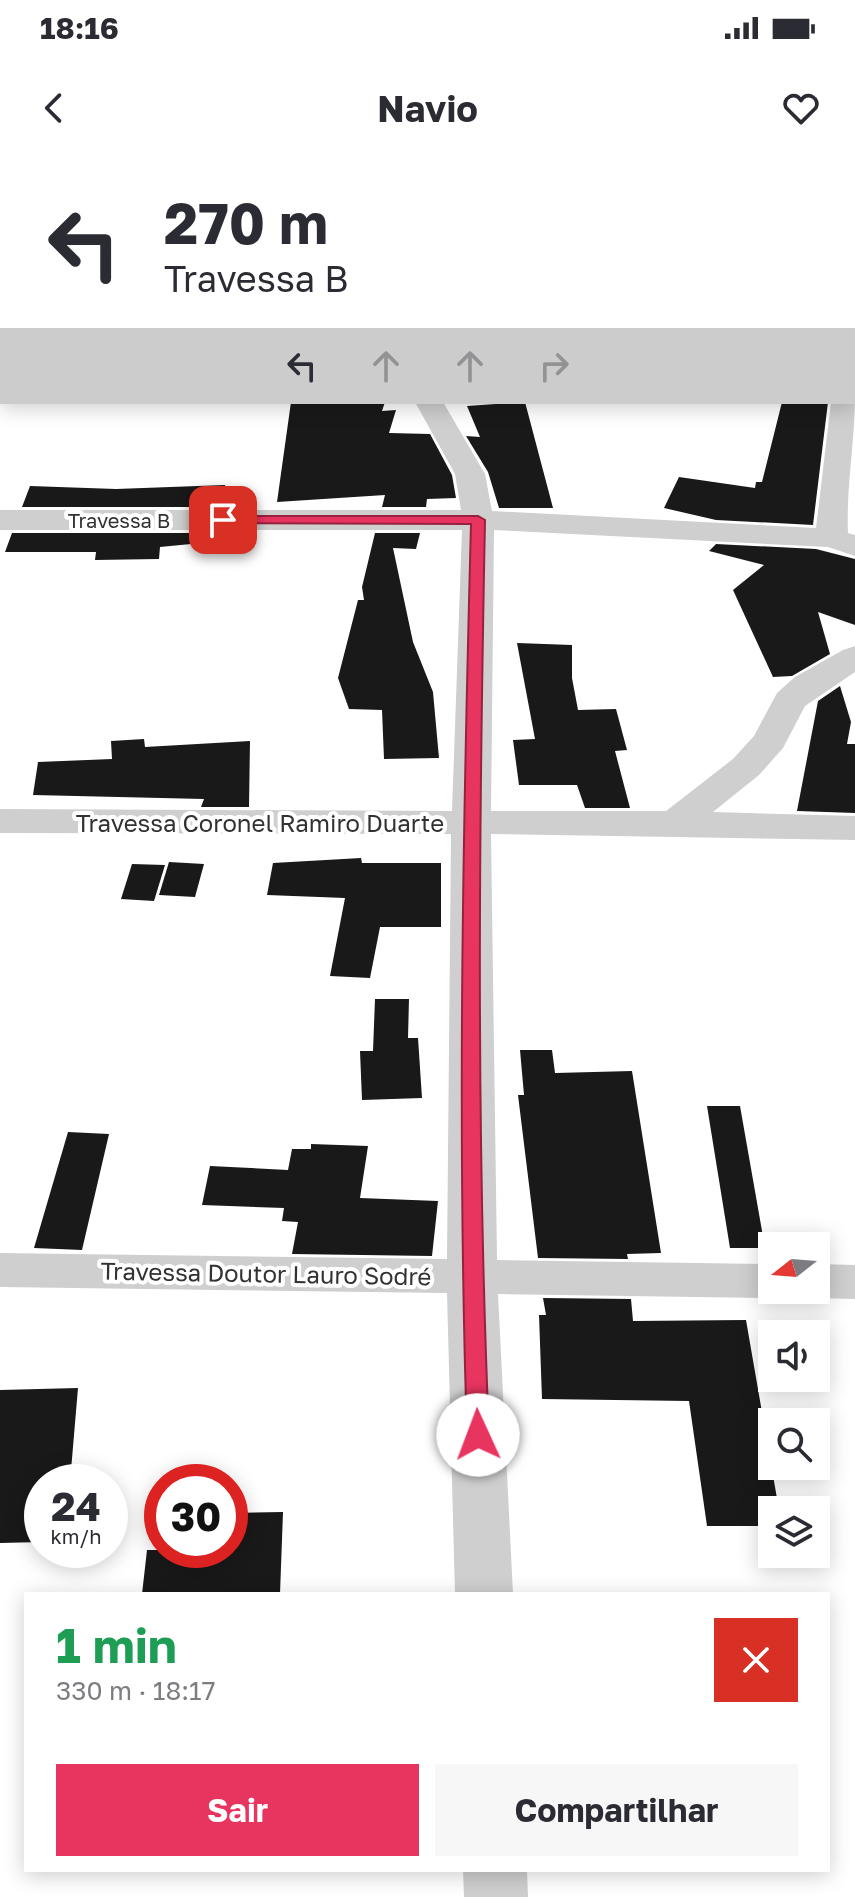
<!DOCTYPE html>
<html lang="pt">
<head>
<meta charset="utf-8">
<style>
	body { margin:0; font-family:"Golos Text",sans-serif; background:#f7f7f7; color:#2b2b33; height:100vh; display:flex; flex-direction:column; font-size:30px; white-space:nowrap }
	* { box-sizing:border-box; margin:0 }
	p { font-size:26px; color:#7c7c81 }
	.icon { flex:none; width:44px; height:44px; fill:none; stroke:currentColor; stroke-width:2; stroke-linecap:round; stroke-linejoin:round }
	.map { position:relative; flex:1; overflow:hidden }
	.panel { position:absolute; left:24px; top:1432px; width:806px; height:280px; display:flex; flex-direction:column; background:#fff; border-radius:0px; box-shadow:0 4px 20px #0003 }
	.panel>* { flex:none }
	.top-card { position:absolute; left:0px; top:0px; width:856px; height:244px; box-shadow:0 4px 20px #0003; background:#fff; color:#2b2b33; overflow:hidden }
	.needle { width:52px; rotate:253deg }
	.controls { position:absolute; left:758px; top:1072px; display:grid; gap:16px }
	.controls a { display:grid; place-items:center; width:72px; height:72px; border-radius:0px; background:#fff; box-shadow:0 4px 20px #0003; font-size:40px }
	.speed { position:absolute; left:24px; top:1304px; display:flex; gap:16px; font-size:40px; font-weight:700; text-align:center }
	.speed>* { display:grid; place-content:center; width:104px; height:104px; border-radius:50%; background:#fff; box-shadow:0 4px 20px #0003; line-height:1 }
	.speed small { font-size:20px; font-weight:400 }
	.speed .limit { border:12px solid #d22; background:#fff; color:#111 }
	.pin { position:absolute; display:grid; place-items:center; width:68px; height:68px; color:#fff; margin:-34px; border-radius:16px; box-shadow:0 4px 12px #0006 }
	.me { position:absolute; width:88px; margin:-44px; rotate:358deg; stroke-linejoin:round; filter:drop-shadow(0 0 6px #0008) }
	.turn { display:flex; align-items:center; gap:28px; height:168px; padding:0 32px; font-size:36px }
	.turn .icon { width:104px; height:104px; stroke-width:2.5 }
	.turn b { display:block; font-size:56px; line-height:68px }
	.lanes { display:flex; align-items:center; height:76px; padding:0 32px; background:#0003; justify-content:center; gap:40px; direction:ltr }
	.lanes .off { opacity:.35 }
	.round { display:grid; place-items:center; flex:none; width:84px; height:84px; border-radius:0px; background:#f7f7f7 }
	.summary { display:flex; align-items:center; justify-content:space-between; height:136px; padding:0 32px }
	h1 { font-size:48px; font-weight:700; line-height:60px; color:#1e9e55 }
	.primary-button { display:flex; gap:16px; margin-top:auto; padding:16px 32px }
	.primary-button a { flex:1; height:92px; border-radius:0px; background:#e8355f; color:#fff; font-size:32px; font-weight:700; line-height:92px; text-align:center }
	.primary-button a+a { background:#f7f7f7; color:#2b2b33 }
	.status { display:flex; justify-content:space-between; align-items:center; height:56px; padding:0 40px; background:#fff; direction:ltr }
	.status svg { height:22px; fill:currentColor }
	header { display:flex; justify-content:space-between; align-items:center; height:104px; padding:0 32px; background:#fff; font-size:36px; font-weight:700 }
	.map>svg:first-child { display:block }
</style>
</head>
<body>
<div class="status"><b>18:16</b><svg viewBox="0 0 49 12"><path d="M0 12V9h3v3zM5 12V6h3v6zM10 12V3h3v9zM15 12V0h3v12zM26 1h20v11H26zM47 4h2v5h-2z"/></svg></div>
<header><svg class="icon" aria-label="back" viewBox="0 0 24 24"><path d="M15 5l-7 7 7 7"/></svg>Navio<svg class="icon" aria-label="heart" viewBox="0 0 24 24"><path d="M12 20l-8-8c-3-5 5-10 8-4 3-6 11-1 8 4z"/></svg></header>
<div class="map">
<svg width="855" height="1737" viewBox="0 0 855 1737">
	<rect width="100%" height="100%" fill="#fff"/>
	<!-- building -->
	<g fill="#191919">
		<polygon points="291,242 385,242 382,251 396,250 389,273 430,274 452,315 456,338 427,339 426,347 382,347 385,335 277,342"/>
		<polygon points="525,242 553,348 499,348 488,312 466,276 480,277 467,246"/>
		<polygon points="782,242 828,242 813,365 716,360 664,348 679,317 755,328 756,322 762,322"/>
		<polygon points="225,325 228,347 22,347 30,326 116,329"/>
		<polygon points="12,373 231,373 232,380 160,387 159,399 95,400 96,392 5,392"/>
		<polygon points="375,373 420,373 416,389 393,388 413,482 433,532 439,598 384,599 382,550 349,549 338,518 358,440 364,440 362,427"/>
		<polygon points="716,384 816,389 855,399 855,465 818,452 830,494 792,516 773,517 733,430 764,405 709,391"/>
		<polygon points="517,483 572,485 572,518 578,550 616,549 627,590 615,591 630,648 585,648 577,625 519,625 513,580 535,579"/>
		<polygon points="840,526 851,562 847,584 855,584 855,653 797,651 818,541"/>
		<polygon points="144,579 145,587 250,581 249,647 201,647 204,639 33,635 38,602 112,599 111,581"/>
		<polygon points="361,698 362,703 441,703 441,767 380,767 370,818 330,816 345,738 267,735 273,703"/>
		<polygon points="169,702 204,704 195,737 159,735"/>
		<polygon points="132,704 165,705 154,741 121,739"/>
		<polygon points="375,839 409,839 408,878 418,878 422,938 362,940 360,891 373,891"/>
		<polygon points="520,890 552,890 555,913 632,911 661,1093 627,1094 628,1099 538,1098 518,935 524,935"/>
		<polygon points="707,946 740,946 765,1088 730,1088"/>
		<polygon points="68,972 109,974 82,1090 34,1088"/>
		<polygon points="311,984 368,986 360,1038 438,1041 432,1096 292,1094 298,1062 282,1061 284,1048 202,1045 210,1006 288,1010 292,989 311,989"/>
		<polygon points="543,1138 631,1139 633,1161 746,1160 779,1350 772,1350 772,1366 707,1366 689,1241 542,1239 539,1155 546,1155"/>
		<polygon points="78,1228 70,1322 42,1322 42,1382 0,1383 0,1230"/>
		<polygon points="283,1352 280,1434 142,1434 147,1390 230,1390 230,1353"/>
	</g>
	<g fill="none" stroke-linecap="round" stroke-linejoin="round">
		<!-- minor -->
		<g fill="#cfcfcf" fill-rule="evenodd">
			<polygon points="87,0 119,0 121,2 89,2"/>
			<polygon points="285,0 313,0 283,2"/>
			<polygon points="373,0 405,0 407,2 375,2"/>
			<rect x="854" y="6" width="1" height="14"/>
			<rect x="854" y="81" width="1" height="16"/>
			<polygon points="2,97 2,113 0,114 0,98"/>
			<rect x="0" y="167" width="2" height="16"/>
			<path d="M855 236C855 282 846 327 848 373L855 375V396L828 387 494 370 491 651H666L733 599 754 576 777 533 795 517 843 490 855 486V512L805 546 783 588 759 615 713 652 855 656V680L491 674 497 1100 772 1104V1130H792L772 1138 498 1134 513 1434H455L447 1133 0 1127V1093L447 1099 451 674 0 673V649L452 651 462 370H0V350H461L455 314 415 242H443L485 314 492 351 816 368 831 242H854Z"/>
			<polygon points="816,1104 855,1105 855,1139 816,1138 798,1133 796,1130 816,1130"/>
			<polygon points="463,1710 527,1710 528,1737 464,1737"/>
		</g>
	</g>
	<!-- route -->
	<path fill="#e8355f" stroke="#97223e" stroke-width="2" d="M223 356H478L485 360C479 665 476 970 489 1275L478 1283 467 1275C457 971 463 668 471 364L218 363V357Z"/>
	<g text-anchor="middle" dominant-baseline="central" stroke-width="8" stroke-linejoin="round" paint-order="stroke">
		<!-- far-street labels -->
		<g font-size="20" fill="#323232" stroke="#fff">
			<text x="119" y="360">Travessa B</text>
		</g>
		<!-- street labels -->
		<g font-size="24" fill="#323232" stroke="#fff">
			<text x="260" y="662">Travessa Coronel Ramiro Duarte</text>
			<text transform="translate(266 1113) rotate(1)">Travessa Doutor Lauro Sodré</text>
		</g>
	</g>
</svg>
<div class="controls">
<a><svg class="needle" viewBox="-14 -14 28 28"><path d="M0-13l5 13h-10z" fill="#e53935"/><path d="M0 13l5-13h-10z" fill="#7c7c81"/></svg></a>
<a><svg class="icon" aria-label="sound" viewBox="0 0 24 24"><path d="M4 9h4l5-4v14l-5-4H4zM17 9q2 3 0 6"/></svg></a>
<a><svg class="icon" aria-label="search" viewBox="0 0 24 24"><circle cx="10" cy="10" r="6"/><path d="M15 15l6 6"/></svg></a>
<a><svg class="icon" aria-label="layers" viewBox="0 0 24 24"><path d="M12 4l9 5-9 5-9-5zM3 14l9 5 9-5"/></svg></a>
</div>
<div class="speed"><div>24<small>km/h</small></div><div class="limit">30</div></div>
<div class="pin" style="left:223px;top:360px;background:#d93025"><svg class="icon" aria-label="arrive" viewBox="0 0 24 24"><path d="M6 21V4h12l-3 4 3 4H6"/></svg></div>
<svg class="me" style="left:478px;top:1275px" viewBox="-20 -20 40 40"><circle r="19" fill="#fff"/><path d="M0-13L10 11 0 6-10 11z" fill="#e8355f"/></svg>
<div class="top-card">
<div class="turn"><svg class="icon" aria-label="left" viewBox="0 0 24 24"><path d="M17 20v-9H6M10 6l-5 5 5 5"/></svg><div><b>270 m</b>Travessa B</div></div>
<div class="lanes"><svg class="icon" aria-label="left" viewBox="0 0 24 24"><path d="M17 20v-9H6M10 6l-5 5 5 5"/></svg><svg class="icon off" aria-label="ahead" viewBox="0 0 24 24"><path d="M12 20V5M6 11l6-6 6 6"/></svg><svg class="icon off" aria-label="ahead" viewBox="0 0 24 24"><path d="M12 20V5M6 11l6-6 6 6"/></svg><svg class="icon off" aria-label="right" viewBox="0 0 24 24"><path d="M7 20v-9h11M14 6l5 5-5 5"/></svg></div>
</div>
<section class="panel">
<div class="summary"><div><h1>1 min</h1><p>330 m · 18:17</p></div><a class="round" style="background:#d93025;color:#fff"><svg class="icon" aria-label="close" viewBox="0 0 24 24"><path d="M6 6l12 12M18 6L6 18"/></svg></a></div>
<div class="primary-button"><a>Sair</a><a>Compartilhar</a></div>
</section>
</div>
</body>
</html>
